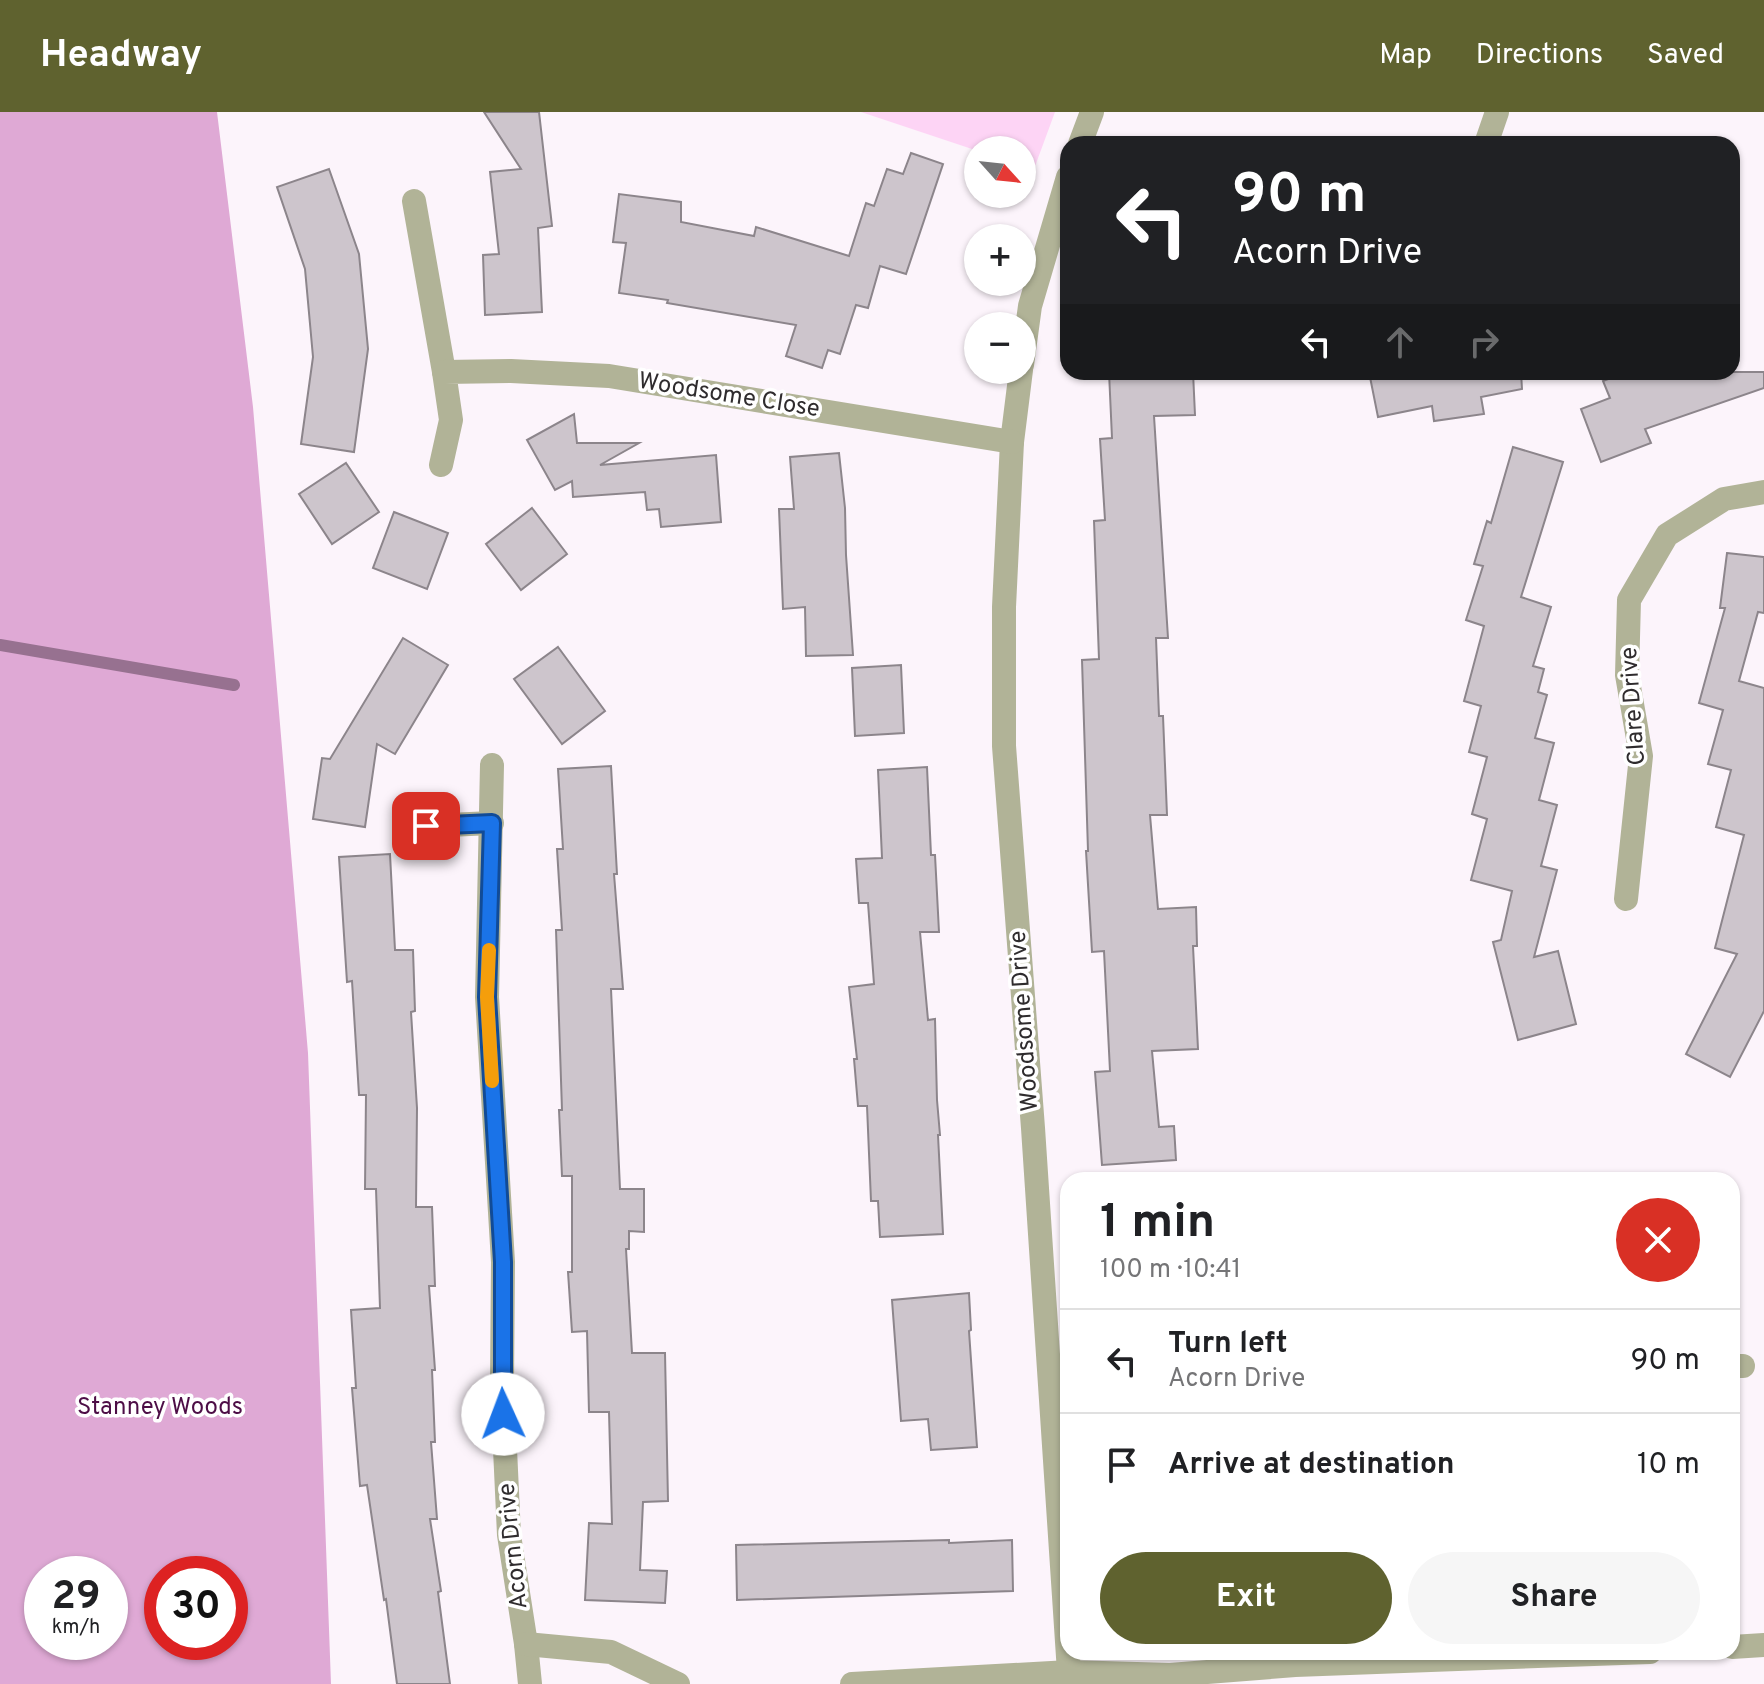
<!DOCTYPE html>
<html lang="en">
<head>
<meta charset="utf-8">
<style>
	body { margin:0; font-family:Overpass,sans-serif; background:#f6f6f6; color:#202124; height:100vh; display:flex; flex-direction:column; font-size:30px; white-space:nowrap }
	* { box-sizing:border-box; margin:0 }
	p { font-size:26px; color:#757577 }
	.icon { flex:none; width:44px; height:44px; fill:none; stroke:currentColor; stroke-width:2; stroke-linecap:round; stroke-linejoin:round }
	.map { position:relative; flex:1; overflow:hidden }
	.drawer { position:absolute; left:1060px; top:1060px; width:680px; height:488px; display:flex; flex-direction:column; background:#fff; border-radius:24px; box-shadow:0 2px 6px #0004 }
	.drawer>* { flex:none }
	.hud { position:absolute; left:1060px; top:24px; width:680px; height:244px; border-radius:24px; box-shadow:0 2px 6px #0004; background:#202124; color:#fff; overflow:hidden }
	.needle { width:52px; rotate:117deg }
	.tools { position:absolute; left:964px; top:24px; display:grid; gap:16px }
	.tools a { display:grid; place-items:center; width:72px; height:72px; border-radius:50%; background:#fff; box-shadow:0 2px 6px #0004; font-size:40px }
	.speed { position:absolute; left:24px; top:1444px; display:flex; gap:16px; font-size:40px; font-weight:700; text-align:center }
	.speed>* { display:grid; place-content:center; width:104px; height:104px; border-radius:50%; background:#fff; box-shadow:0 2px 6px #0004; line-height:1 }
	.speed small { font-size:20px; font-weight:400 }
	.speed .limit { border:12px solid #d22; background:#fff; color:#111 }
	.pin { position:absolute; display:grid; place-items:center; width:68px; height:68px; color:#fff; margin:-34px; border-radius:16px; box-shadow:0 4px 12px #0006 }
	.me { position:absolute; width:88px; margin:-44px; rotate:358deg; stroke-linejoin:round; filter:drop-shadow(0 0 6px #0008) }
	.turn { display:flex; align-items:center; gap:28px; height:168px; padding:0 40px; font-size:36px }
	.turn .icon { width:104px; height:104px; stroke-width:2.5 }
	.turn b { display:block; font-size:56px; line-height:68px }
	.lanes { display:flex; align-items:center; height:76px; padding:0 40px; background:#0003; justify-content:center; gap:40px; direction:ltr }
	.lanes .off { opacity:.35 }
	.round { display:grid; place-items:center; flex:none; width:84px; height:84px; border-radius:42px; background:#f6f6f6 }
	.overview { display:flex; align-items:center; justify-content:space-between; height:136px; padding:0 40px }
	h1 { font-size:48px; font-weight:700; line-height:60px }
	.button { display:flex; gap:16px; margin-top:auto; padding:16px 40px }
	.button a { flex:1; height:92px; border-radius:48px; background:#5f622f; color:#fff; font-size:32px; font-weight:700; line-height:92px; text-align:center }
	.button a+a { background:#f6f6f6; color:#202124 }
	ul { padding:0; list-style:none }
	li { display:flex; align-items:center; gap:24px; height:104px; padding:0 40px; border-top:2px solid #e0e0e0 }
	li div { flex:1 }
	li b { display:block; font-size:30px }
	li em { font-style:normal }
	header { display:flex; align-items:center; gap:48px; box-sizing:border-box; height:112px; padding:0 40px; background:#5f622f; color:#fff }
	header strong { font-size:38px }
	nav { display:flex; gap:44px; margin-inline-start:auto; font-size:28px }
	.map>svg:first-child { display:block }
</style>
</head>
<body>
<header>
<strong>Headway</strong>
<nav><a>Map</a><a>Directions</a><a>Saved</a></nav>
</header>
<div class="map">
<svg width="1764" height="1572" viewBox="0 0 1764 1572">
	<rect width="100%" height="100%" fill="#fcf4fb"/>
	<!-- green -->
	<polygon fill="#fdd4f5" points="861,0 1055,0 1034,57 1022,53 1022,38 978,39"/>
	<!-- forest -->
	<path fill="#dfa9d5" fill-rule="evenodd" d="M0 0H217L253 295 308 941 331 1572H0ZM42 1462H110V1530H42ZM162 1462H230V1530H162Z"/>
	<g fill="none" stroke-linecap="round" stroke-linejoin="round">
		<!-- stream -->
		<polyline stroke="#977190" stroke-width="12" points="0,533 234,573"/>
	</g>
	<!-- building -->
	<g fill="#cdc5cc" stroke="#8c858b" stroke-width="2">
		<polygon points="484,0 539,0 552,114 538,116 542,200 485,203 483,143 499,142 490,60 521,57"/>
		<polygon points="911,41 943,52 906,162 880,154 868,196 856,193 840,242 828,238 822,256 786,244 796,213 667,191 668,188 619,181 626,131 613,130 619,82 681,90 681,110 754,124 756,115 849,144 866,91 874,94 887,57 903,62"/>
		<polygon points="329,57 359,142 368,237 354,340 301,332 313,245 305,157 277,75"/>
		<polygon points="1109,260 1193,260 1195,303 1154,304 1168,526 1156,526 1159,604 1163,604 1167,703 1150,703 1158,797 1196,795 1197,834 1193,834 1198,937 1152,939 1159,1015 1174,1014 1176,1048 1102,1053 1095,960 1110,959 1104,839 1092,840 1086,739 1088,739 1082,548 1099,547 1094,409 1105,408 1100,327 1112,326"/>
		<polygon points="1369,260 1521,260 1522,277 1481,285 1484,302 1434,309 1432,294 1378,305"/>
		<polygon points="1626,260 1764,260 1764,276 1645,317 1651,331 1601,350 1581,297 1610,286 1603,269"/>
		<polygon points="574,302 577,331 639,331 600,353 716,343 721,410 661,415 659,397 647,398 645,380 573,385 572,369 555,378 527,328"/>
		<polygon points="1513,335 1563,350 1521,485 1551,495 1533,554 1544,557 1538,580 1547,583 1535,626 1554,631 1539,688 1557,693 1541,754 1557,758 1534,845 1558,839 1576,912 1518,928 1493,830 1501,828 1512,779 1471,768 1487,707 1472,702 1487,645 1469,640 1481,594 1464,589 1484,514 1466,508 1483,454 1474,452 1487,409 1491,411"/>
		<polygon points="839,341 845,396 846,443 853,543 806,544 805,495 783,497 779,397 794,397 790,345"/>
		<polygon points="346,351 379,400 332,432 299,382"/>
		<polygon points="532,396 567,442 521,478 486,432"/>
		<polygon points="394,400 448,421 427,477 373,456"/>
		<polygon points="1727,441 1764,445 1764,501 1758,500 1739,569 1764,576 1764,899 1730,965 1686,942 1737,842 1715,836 1744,723 1716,715 1731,658 1708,652 1723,598 1699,591 1725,496 1720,496"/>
		<polygon points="403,526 448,553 395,642 377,632 365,715 313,707 322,646 330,647"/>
		<polygon points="558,535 605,599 562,632 514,567"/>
		<polygon points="901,553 904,621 855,624 852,556"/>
		<polygon points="611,654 617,762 614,762 623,877 611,877 620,1077 644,1077 644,1120 629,1119 629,1137 626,1137 632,1241 665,1241 668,1389 643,1390 640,1458 667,1459 665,1491 585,1488 589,1411 612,1412 609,1300 589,1300 587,1219 572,1220 568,1160 572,1160 572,1064 562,1064 559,998 562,998 556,818 562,818 557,737 563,737 558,657"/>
		<polygon points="927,655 931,743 935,743 939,820 920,820 928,908 935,907 937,988 940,1023 938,1023 943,1122 880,1125 878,1089 871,1089 867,994 858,994 854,947 857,947 849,875 874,872 868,791 859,791 856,747 882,746 878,658"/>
		<polygon points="390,742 395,838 413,838 415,899 411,900 417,996 416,1095 432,1095 435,1174 429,1174 435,1258 432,1258 435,1330 431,1330 437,1407 430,1407 441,1479 438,1480 450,1572 397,1572 386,1487 384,1488 367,1373 360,1374 352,1276 356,1276 351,1198 380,1196 376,1077 365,1077 366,983 359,983 352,869 347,870 339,745"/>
		<polygon points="969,1181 971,1218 969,1219 977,1335 931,1338 928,1307 901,1309 892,1188"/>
		<polygon points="949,1428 949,1431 1012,1428 1013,1479 737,1488 736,1433"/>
	</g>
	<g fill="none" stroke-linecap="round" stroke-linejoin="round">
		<!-- minor -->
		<g stroke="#b1b397" stroke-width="24">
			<polyline points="1080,32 1092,0"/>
			<polyline points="1486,32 1497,0"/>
			<polyline points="414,89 444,260"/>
			<polyline points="1022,253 1030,194 1068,65"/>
			<polyline points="1021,258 1012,330 1004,495 1004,634 1033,1016 1069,1560"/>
			<polyline points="441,353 451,308 444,260 511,259 609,264 1012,330"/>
			<polyline points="492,653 487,885 503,1150 502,1272 509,1423 526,1532 530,1572"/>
			<polyline points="426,714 492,711"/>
			<polyline points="1626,787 1641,644 1627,563 1629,488 1667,423 1724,387 1764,380"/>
			<polyline points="1732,1254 1743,1254"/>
			<polyline points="526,1532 611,1540 678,1572"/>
			<polyline points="1732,1535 1764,1533"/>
			<polyline points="852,1572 1069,1560 1170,1563 1295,1553 1650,1540"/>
		</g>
	</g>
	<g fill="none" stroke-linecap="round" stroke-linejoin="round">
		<defs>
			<polyline id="route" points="426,714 492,711 487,885 503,1150 503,1302"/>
		</defs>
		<!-- route casing -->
		<use href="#route" stroke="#114b97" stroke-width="20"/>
		<!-- route -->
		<use href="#route" stroke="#1a73e8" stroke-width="14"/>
		<!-- slow -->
		<polyline stroke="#f59e0b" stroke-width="14" points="489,838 487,885 492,969"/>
	</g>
	<g text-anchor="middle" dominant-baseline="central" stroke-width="7" stroke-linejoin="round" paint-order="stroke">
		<!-- street labels -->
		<g font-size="24" fill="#2f2c2e" stroke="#fff">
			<text transform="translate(729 284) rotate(9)">Woodsome Close</text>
			<text transform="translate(1634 594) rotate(-94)">Clare Drive</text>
			<text transform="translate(1025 909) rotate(-94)">Woodsome Drive</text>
			<text transform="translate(514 1434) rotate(-96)">Acorn Drive</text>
		</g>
		<!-- park labels -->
		<g font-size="24" fill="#4d0d46" stroke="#fff">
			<text x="160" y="1296">Stanney Woods</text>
		</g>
	</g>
</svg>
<div class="tools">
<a><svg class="needle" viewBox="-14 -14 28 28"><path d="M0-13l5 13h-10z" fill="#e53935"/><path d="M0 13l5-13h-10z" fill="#757577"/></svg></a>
<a>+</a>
<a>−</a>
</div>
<div class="speed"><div>29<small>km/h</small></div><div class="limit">30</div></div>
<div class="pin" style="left:426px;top:714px;background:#d93025"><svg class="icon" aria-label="arrive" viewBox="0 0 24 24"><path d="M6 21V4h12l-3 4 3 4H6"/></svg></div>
<svg class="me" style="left:503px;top:1302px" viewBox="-20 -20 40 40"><circle r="19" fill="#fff"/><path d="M0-13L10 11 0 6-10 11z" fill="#1a73e8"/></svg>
<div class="hud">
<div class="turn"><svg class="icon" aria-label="left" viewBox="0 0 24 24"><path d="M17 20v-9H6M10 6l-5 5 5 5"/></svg><div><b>90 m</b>Acorn Drive</div></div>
<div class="lanes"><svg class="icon" aria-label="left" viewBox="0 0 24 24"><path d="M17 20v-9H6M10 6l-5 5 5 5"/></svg><svg class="icon off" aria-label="ahead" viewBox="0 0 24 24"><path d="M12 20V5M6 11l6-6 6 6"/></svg><svg class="icon off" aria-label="right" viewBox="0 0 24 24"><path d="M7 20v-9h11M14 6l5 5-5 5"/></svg></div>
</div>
<section class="drawer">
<div class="overview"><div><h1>1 min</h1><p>100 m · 10:41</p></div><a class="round" style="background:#d93025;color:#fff"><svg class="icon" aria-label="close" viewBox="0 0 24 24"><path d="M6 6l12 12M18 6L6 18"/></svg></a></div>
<ul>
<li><svg class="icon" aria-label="left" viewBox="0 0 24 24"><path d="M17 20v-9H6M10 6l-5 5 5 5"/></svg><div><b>Turn left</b><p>Acorn Drive</p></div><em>90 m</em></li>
<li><svg class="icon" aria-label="arrive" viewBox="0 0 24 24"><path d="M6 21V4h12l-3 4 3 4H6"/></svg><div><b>Arrive at destination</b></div><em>10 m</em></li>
</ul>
<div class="button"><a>Exit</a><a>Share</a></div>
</section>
</div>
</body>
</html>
